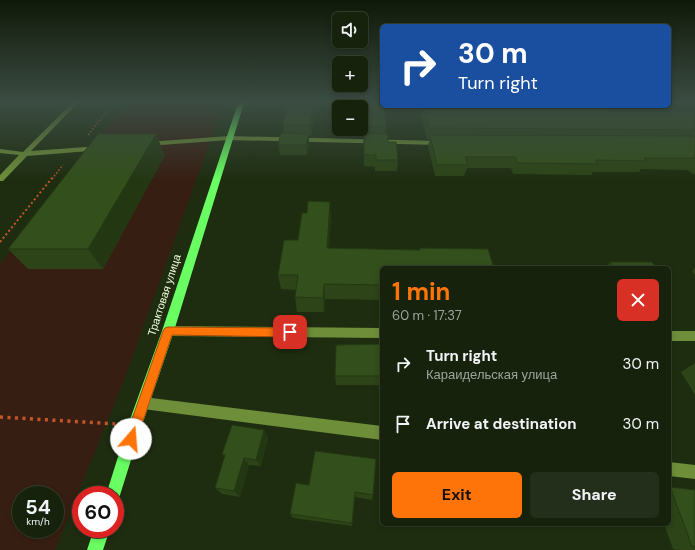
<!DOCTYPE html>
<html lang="en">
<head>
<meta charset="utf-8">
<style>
	body { margin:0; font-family:"DM Sans",sans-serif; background:#232f1a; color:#f1f3f6; height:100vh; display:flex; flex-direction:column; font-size:15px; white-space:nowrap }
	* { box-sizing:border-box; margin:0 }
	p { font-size:13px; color:#9ea49d }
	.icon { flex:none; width:22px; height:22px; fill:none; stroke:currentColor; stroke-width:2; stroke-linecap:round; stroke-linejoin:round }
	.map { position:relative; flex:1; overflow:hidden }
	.details { position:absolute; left:380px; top:266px; width:291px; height:260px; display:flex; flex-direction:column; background:#16220c; border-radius:6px; box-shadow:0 2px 6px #0003,0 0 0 1px #353f2d }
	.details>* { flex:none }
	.guide { position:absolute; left:380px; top:24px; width:291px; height:84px; border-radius:6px; box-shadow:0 2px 6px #0003,0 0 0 1px #353f2d; background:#1a4fa0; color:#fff; overflow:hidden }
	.fabs { position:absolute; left:332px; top:12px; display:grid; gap:8px }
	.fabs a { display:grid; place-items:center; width:36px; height:36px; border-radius:6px; background:#16220c; box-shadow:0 2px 6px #0003,0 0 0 1px #353f2d; font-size:20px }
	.speed { position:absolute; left:12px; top:486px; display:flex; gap:8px; font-size:20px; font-weight:700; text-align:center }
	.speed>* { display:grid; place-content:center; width:52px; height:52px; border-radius:50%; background:#16220c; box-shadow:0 2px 6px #0003,0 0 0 1px #353f2d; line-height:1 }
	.speed small { font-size:10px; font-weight:400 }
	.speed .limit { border:6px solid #d22; background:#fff; color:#111 }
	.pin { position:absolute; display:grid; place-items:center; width:34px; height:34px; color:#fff; margin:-17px; border-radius:8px; box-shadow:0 2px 6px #0006 }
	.me { position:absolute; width:44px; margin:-22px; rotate:18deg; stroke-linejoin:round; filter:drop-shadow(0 0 3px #0008) }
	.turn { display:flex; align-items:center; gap:14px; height:84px; padding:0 12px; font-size:18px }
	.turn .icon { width:52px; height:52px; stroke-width:2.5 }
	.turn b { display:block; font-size:28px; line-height:34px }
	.round { display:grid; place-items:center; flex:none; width:42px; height:42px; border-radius:6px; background:#232f1a }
	.head { display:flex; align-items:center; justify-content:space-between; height:68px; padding:0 12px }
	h1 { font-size:24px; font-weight:700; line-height:30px; color:#ff7408 }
	.button { display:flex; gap:8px; margin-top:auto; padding:8px 12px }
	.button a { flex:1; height:46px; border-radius:6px; background:#ff7408; color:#111; font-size:16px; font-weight:700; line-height:46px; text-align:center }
	.button a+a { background:#232f1a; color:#f1f3f6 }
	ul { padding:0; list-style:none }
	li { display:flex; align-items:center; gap:12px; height:60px; padding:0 12px }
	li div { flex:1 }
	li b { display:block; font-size:15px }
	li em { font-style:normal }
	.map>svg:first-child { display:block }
</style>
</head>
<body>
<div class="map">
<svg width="695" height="550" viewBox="0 0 695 550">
	<rect width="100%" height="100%" fill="#1e2d10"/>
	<!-- green -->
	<path fill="#371e13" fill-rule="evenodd" d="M126 103H224L123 383 55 550H0V264ZM21 495H55V529H21Z"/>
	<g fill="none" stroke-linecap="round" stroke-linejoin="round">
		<!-- path-far2 -->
		<g stroke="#c4552b" stroke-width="1.5" stroke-dasharray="1.5 2" stroke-linecap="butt">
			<polyline points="88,135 114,103"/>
			<polyline points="52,179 63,165"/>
		</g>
		<!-- path-far1 -->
		<polyline stroke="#c4552b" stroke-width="2" stroke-dasharray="2 2.5" stroke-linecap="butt" points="0,242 52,178"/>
		<!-- path -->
		<polyline stroke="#c4552b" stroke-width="3.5" stroke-dasharray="3 4.5" stroke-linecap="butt" points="0,417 117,424"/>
		<!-- minor -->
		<g fill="#6e8e39" fill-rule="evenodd">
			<polygon points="72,103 78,103 31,151 99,146 103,148 102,150 27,156 3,181 0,181 0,175 19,155 0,153 0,149 23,152"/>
			<polygon points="229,136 441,141 445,143 441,145 229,140 147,146 143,144 147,142"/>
			<polygon points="168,326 382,328 382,338 168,336 164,334 162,331 164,328"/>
			<rect x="669" y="331" width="26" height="10"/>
			<polygon points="143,397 382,426 382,440 143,409 138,407 137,403 138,399"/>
			<polygon points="669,462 695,465 695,479 669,476"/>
		</g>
		<!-- major -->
		<g fill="#69ff63" fill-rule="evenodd">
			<polygon points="238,103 244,103 174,331 142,425 120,495 118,500 115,502 115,495 106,495 128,425 162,331"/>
			<polygon points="94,529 110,529 103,550 87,550"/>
		</g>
	</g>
	<!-- wall -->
	<g fill="#2c4417">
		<polygon points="363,104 386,127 386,134 388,142 398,160 397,171 375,171 375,167 364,166"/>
		<polygon points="423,106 446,106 446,108 495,108 496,106 602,106 604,108 613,111 695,111 695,174 693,174 688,170 641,169 639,172 593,172 591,175 513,174 511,168 467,168 464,176 435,176 428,146 430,139 427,139 421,114"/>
		<polygon points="312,108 314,118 311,136 309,136 309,143 307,155 280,155 278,145 284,133 283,125"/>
		<polygon points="165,155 103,269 28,269 8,249"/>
		<polygon points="307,213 331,217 329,248 419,250 420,248 488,249 382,268 382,300 325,299 324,312 297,312 295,297 296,290 281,289 278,275 298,240"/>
		<polygon points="610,262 656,268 574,268 575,266 606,267"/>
		<polygon points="695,268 695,275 692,271"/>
		<polygon points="382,344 382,385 336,385 335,376"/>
		<polygon points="695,363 695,395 681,372"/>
		<polygon points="264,430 268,437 261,466 249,465 240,497 222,494 215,488 225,457 222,454"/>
		<polygon points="296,483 373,495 372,500 355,497 352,526 293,518 290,514"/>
		<polygon points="669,487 695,490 695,550 680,550 673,549 664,524 669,524"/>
	</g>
	<!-- shaded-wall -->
	<g fill="#243713">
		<polygon points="312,104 313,111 313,108 314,118 311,136 310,125"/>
		<polygon points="156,134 165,155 103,269 88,249"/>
		<polygon points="309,134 309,143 307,155 306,145"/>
		<polygon points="330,202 331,217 328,263 327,248"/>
		<polygon points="324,284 325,299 324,312 323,298"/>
		<polygon points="264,430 268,437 261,466 256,460"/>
		<polygon points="244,458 249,465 240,497 234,491"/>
	</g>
	<!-- building -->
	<g fill="#334f1b" stroke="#243713">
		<polygon points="288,104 312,104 312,107 313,108 310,125 283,125"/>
		<polygon points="363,104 382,105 382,106 384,106 386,127 363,126"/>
		<polygon points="424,106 446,106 446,108 498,108 497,106 602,106 604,108 611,108 613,111 695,111 695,130 429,128"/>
		<polygon points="281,133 309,134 306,145 278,145"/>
		<polygon points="364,133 387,134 388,142 396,142 398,160 376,160 376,155 364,155"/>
		<polygon points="98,134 156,134 88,249 8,249"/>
		<polygon points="430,135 695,136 695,158 644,158 646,161 595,160 598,164 518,163 515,157 465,157 468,165 437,165"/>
		<polygon points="308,201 330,202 327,248 420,250 420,248 488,249 494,268 382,268 382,285 324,284 323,298 295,297 298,275 278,275 284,240 298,240 302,213 307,213"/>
		<polygon points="610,262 652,262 656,268 576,268 575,266 613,267"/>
		<polygon points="382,344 382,376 335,376 336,345"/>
		<polygon points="232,425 264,430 256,460 244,458 234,491 215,488 225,455 222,454"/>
		<polygon points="315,451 376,459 373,495 355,492 352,523 290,514 296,483 309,485"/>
		<polygon points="670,487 695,490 695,547 692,546"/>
	</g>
	<!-- sky -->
	<linearGradient id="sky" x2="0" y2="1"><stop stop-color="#101909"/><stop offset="0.57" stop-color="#3b4c42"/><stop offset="1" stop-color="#3b4c42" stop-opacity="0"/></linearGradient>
	<rect width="695" height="180" fill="url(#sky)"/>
	<!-- route -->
	<polygon fill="#ff7408" stroke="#a64b05" points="168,327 290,328 294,329 296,332 294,335 290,337 172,335 137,439 135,443 131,445 126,443 125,439 163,331 165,328"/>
	<g text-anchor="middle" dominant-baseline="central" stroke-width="4" stroke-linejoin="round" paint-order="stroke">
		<!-- street labels -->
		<g font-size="11" fill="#efffdc" stroke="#1e2d10">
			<text transform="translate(164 295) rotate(-72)">Трактовая улица</text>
		</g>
	</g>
</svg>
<div class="fabs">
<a><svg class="icon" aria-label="sound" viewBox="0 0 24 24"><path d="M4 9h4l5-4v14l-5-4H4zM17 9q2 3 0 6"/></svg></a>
<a>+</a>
<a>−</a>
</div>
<div class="speed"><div>54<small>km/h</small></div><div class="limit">60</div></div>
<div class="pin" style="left:290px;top:332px;background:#d93025"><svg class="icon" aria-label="arrive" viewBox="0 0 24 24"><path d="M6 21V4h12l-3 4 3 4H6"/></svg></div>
<svg class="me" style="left:131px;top:439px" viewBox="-20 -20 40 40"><circle r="19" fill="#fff"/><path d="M0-13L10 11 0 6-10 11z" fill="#ff7408"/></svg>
<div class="guide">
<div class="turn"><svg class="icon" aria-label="right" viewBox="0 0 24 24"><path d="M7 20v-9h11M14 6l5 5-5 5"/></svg><div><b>30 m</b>Turn right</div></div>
</div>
<section class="details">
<div class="head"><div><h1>1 min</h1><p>60 m · 17:37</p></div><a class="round" style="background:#d93025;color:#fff"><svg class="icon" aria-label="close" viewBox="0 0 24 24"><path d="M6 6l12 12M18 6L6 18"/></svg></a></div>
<ul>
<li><svg class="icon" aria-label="right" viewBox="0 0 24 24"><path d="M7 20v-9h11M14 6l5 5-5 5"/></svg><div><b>Turn right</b><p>Караидельская улица</p></div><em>30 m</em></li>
<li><svg class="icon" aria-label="arrive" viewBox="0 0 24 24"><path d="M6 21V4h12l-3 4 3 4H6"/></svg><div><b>Arrive at destination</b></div><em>30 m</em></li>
</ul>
<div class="button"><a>Exit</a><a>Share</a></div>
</section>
</div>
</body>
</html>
